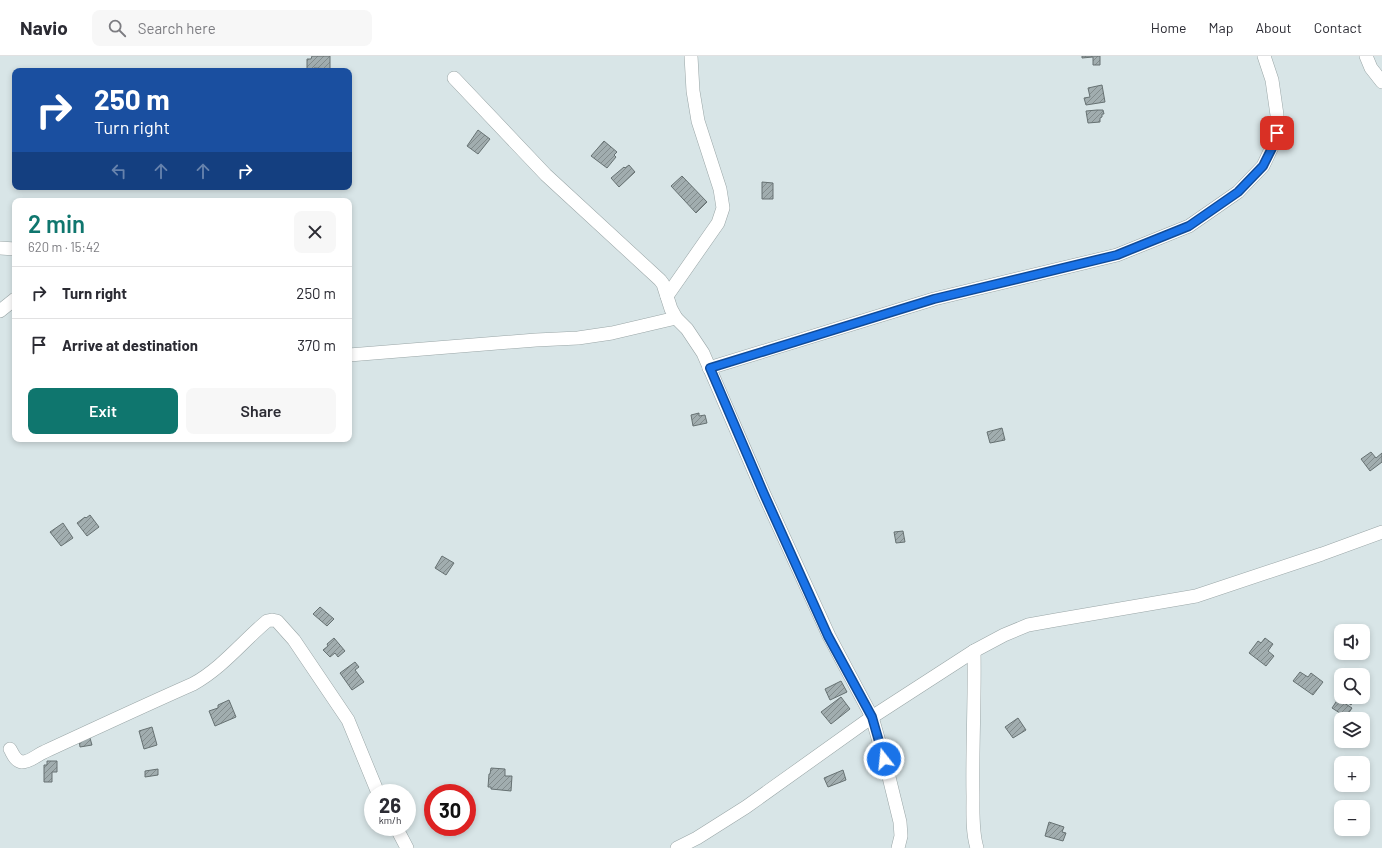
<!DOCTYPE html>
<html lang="en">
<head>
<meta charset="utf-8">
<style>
	body { margin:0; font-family:Barlow,sans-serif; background:#f7f7f7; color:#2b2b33; height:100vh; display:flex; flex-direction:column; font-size:15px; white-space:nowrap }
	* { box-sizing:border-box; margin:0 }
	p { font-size:13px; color:#7c7c81 }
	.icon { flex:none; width:22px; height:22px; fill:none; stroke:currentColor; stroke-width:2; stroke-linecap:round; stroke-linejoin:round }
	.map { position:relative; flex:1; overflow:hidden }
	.side { position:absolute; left:12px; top:142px; width:340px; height:244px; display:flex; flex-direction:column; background:#fff; border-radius:8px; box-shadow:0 2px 6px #0003 }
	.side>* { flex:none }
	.guide { position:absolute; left:12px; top:12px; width:340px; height:122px; border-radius:8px; box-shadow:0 2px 6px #0003; background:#1a4fa0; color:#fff; overflow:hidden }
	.controls { position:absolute; left:1334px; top:568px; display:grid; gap:8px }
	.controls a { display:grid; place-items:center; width:36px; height:36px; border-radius:8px; background:#fff; box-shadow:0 2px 6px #0003; font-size:20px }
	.speed { position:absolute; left:364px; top:728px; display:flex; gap:8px; font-size:20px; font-weight:700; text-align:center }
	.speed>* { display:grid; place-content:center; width:52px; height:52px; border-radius:50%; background:#fff; box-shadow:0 2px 6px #0003; line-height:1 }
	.speed small { font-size:10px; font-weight:400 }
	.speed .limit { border:6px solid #d22; background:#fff; color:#111 }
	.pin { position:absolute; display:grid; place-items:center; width:34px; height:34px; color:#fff; margin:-17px; border-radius:8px; box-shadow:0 2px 6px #0006 }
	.me { position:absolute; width:44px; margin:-22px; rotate:344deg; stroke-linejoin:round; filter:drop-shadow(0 0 3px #0008) }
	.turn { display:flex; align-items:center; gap:14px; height:84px; padding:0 16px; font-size:18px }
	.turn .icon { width:52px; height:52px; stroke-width:2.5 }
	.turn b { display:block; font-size:28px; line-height:34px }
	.lanes { display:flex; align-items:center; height:38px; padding:0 16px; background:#0003; justify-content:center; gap:20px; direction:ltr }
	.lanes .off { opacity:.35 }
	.round { display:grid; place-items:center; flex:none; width:42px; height:42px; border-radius:8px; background:#f7f7f7 }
	.overview { display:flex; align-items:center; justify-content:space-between; height:68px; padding:0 16px }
	h1 { font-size:24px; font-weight:600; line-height:30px; color:#0f766e }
	.action { display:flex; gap:8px; margin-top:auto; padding:8px 16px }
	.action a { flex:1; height:46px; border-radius:8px; background:#0f766e; color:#fff; font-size:16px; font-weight:600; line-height:46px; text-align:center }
	.action a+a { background:#f7f7f7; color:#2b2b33 }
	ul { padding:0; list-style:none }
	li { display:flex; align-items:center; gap:12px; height:52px; padding:0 16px; border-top:1px solid #e1e1e2 }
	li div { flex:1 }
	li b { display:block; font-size:15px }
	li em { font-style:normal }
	header { display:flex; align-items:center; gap:24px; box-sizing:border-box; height:56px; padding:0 20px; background:#fff; border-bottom:1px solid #e1e1e2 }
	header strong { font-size:19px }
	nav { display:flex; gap:22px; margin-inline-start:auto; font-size:14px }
	.search { width:280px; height:36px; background:#f7f7f7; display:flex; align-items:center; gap:10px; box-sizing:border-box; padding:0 14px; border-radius:8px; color:#7c7c81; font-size:15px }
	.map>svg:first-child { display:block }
</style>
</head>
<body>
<header>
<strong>Navio</strong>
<div class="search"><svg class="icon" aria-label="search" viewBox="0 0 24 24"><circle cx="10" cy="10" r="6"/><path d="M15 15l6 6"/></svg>Search here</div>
<nav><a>Home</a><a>Map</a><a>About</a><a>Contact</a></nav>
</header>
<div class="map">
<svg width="1382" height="792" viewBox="0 0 1382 792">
	<defs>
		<pattern id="building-hatch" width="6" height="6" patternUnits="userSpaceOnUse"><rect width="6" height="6" fill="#a1adaf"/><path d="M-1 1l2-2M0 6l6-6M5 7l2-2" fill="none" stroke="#828c8d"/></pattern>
	</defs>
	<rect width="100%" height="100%" fill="#d8e5e7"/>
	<!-- building -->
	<g fill="url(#building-hatch)" stroke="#667172">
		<polygon points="312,0 330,0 330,13 314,12 314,15 307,15 307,3 311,3"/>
		<polygon points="1082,0 1100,0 1100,9 1093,9 1093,1 1082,2"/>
		<polygon points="1102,29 1105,46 1086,49 1084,42 1090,41 1088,32"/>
		<polygon points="1097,54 1103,54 1104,58 1102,58 1102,61 1100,62 1100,66 1088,67 1086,55"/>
		<polygon points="478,74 490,83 478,98 467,90"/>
		<polygon points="604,85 617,96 614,99 616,101 607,112 591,100"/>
		<polygon points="629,109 635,116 619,131 611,122 624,111 625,112"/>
		<polygon points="682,120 707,146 696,157 671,130"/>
		<polygon points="762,126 773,127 773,143 762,143"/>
		<polygon points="699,357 699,360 705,359 707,367 693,370 691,359"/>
		<polygon points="1002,372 1005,384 990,387 987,376"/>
		<polygon points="1371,396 1376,402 1382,397 1382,406 1370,415 1361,403"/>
		<polygon points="90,459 99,471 87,480 77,467 85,461 86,462"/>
		<polygon points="63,467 73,482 61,490 50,476"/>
		<polygon points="903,475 905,486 896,487 894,476"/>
		<polygon points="442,500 454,507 446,519 435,512"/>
		<polygon points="320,551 334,563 327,570 313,558"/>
		<polygon points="334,582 345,595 338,601 335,597 330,601 323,594 328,590 327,588"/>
		<polygon points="1265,582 1273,588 1268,595 1274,600 1266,610 1249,597 1258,585 1261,587"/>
		<polygon points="355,606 359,611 355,614 364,626 352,634 340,617"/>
		<polygon points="1300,616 1308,621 1311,617 1323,626 1313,639 1293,625"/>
		<polygon points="841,625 847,636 830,644 825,633"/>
		<polygon points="1341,639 1341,641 1352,641 1355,643 1351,649 1340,641"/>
		<polygon points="841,641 850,653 831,668 821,656"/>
		<polygon points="1338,643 1352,652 1346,661 1332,652"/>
		<polygon points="229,644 236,661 215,670 209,655 218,652 218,649"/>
		<polygon points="1018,662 1026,674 1013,682 1005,671"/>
		<polygon points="152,671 157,689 144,693 139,675"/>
		<polygon points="90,682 92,689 80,691 79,684"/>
		<polygon points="47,705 57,705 57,716 52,716 52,726 44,726 44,709 47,709"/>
		<polygon points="491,712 505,713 505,720 512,720 511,735 491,733 491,731 488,731 489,718 490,718"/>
		<polygon points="158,713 158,719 145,721 145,715"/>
		<polygon points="843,714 846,724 828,731 824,722"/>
		<polygon points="1049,766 1064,771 1062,776 1066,777 1063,785 1045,780"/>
	</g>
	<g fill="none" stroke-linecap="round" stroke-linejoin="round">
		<defs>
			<g id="minor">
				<polyline points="1366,0 1371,12 1382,26"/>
				<polyline points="454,22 546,119 660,224 663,228 671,253 676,262 687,273 703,297 764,438 829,580 872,661 888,717 900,766 901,780 898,792"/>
				<polyline points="0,192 15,193"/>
				<polyline points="667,240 718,167 723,152 720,133 698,65 693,35 691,0"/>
				<polyline points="0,255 15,243"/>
				<polyline points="349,299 536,284 578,282 612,277 676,262"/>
				<polyline points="709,312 934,243 1117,199 1189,170 1238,136 1263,110 1272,91 1277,77 1277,59 1272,24 1264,0"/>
				<path d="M974 595C975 644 972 692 973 740 973 757 972 776 977 792"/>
				<path d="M10 693C13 698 15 705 22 706 30 706 37 699 44 696 94 673 143 650 193 628 222 612 242 586 267 565L272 564 277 565 294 584 348 664 378 737"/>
				<polyline points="396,771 407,792"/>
				<polyline points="677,792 697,782 746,751 872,661 974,595 1004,579 1028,569 1056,564 1196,540 1322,498 1382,476"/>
			</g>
		</defs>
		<!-- minor casing -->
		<use href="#minor" stroke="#9aa6a7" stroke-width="14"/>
		<!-- minor -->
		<use href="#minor" stroke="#fff" stroke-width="13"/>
	</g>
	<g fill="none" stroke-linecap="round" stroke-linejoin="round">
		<defs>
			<polyline id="route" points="884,703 872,661 828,580 764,438 710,312 934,243 1117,199 1189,170 1238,136 1263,110 1272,92 1277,77"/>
		</defs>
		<!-- route casing -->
		<use href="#route" stroke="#114b97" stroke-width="10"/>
		<!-- route -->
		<use href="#route" stroke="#1a73e8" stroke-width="7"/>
	</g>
</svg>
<div class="controls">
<a><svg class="icon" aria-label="sound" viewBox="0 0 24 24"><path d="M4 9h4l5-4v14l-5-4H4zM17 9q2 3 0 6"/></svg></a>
<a><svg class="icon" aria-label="search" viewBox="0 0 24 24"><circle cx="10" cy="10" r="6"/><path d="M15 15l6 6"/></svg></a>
<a><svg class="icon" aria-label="layers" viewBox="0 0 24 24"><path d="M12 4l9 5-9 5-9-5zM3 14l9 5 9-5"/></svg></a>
<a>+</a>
<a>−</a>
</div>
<div class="speed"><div>26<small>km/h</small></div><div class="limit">30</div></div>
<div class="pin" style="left:1277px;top:77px;background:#d93025"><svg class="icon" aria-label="arrive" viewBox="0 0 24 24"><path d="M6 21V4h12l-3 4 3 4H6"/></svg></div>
<svg class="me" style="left:884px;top:703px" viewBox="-20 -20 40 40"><circle r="17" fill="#1a73e8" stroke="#fff" stroke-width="3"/><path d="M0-11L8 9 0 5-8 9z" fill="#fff"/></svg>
<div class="guide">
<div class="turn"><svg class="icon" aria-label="right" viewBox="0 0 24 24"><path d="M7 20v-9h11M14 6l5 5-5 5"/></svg><div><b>250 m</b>Turn right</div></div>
<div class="lanes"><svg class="icon off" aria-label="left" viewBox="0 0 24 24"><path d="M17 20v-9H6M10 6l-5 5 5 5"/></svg><svg class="icon off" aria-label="ahead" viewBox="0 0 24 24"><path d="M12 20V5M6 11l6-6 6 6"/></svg><svg class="icon off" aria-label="ahead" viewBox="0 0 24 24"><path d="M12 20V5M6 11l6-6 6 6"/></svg><svg class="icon" aria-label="right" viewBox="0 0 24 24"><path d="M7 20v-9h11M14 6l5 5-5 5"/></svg></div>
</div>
<section class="side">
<div class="overview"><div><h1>2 min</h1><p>620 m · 15:42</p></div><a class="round"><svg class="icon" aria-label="close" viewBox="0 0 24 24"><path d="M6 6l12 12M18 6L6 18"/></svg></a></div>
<ul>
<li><svg class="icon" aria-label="right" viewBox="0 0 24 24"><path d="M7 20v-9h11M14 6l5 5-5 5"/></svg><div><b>Turn right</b></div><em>250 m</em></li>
<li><svg class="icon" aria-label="arrive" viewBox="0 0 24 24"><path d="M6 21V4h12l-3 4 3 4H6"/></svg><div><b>Arrive at destination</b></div><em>370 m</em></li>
</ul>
<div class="action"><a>Exit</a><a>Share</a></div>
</section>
</div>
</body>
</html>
